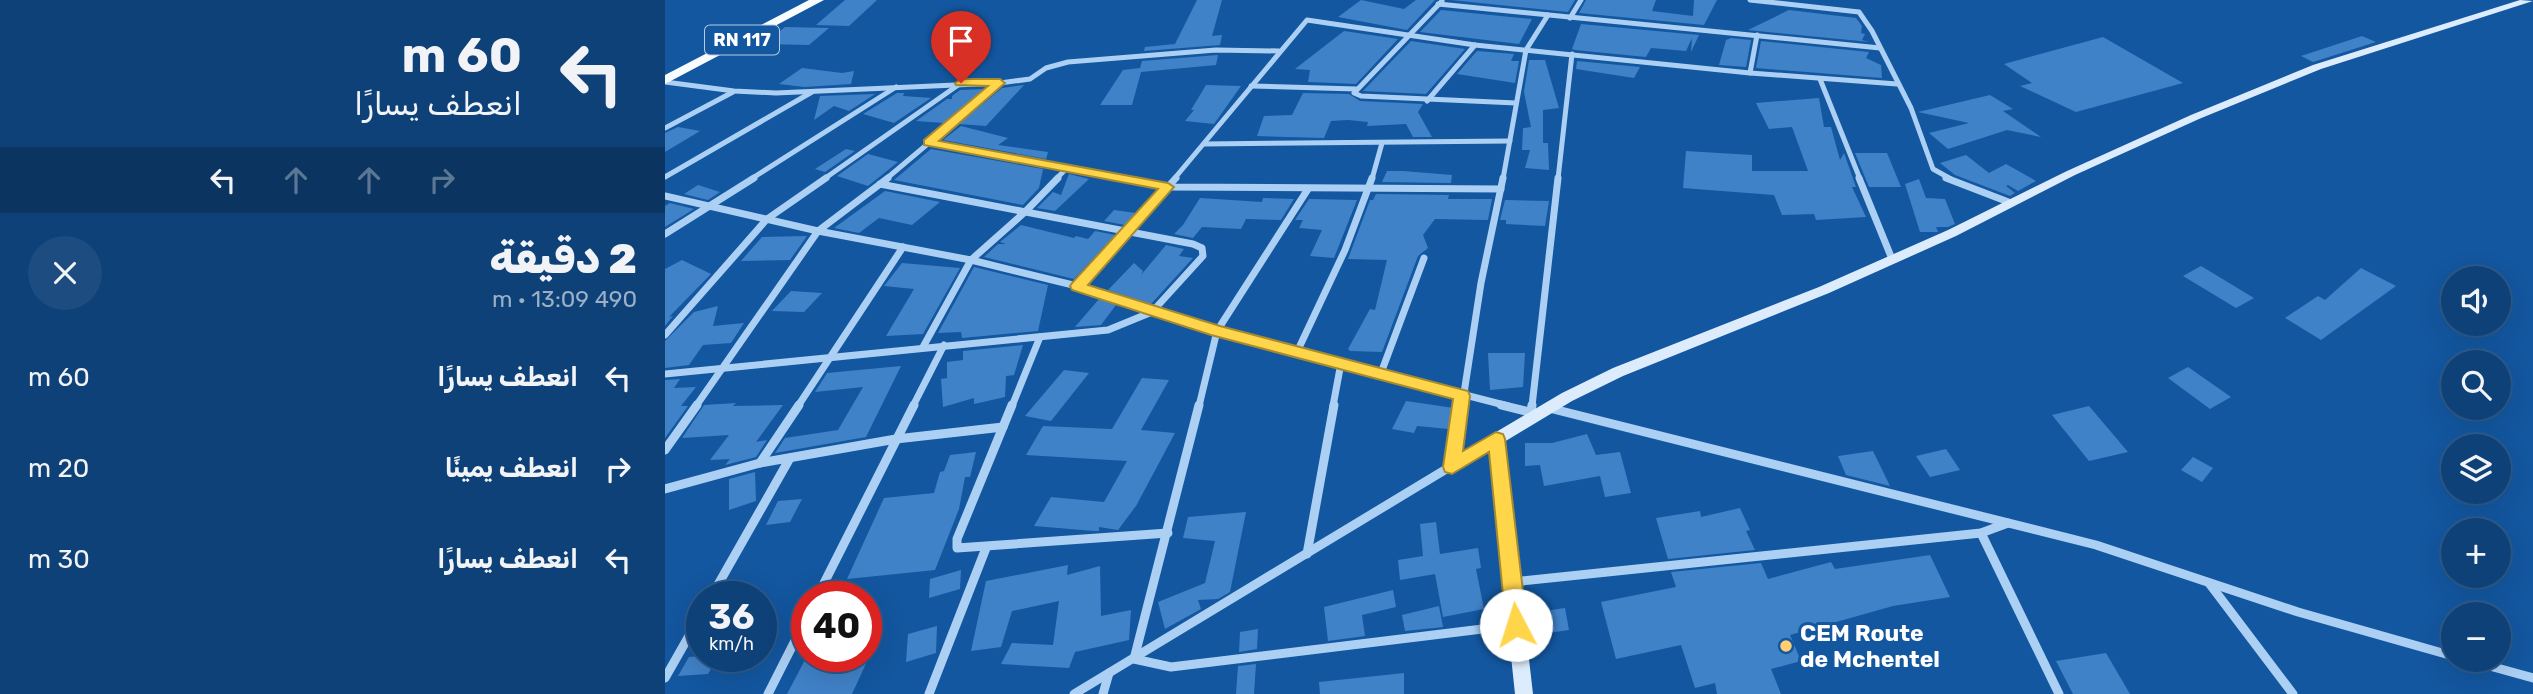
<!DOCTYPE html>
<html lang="ar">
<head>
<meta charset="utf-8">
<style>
	body { margin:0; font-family:Rubik,Cairo,sans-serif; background:#1c4c80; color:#f1f3f6; direction:rtl; height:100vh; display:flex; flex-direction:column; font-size:26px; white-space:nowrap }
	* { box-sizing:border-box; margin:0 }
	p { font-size:23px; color:#9bafc6 }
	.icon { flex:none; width:38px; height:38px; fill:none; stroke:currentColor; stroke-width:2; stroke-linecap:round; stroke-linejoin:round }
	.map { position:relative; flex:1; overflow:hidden; direction:ltr }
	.side { display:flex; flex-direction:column; background:#0e4178; width:665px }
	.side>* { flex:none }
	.guide { background:#0e4178; color:#f1f3f6; overflow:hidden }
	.fabs { position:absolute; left:1776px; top:266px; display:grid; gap:14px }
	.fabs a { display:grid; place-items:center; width:70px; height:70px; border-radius:50%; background:#0e4178; box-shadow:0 7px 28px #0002,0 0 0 2px #2e5a8a; font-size:35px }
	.speed { position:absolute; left:21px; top:581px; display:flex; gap:14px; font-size:35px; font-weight:700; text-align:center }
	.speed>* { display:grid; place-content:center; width:91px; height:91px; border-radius:50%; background:#0e4178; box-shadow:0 7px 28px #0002,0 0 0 2px #2e5a8a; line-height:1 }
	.speed small { font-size:18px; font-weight:400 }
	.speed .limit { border:10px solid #d22; background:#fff; color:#111 }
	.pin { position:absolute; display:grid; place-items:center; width:60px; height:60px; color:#fff; margin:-72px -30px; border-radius:50% 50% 50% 0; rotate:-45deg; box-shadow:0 0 7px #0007 }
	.pin .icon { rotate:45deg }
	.me { position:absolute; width:77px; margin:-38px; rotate:355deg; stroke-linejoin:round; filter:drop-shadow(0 0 5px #0008) }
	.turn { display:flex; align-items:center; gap:24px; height:147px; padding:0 28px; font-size:32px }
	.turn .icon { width:91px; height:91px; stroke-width:2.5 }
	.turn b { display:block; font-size:49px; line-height:60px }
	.lanes { display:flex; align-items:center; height:66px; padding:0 28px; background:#0003; justify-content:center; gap:35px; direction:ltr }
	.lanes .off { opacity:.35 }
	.round { display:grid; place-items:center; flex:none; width:74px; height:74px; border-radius:37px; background:#1c4c80 }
	.summary { display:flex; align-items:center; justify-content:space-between; height:119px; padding:0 28px }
	h1 { font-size:42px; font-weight:800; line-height:52px }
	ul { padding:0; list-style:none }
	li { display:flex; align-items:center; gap:21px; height:91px; padding:0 28px }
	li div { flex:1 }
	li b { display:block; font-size:26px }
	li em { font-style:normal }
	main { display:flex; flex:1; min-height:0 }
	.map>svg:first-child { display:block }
</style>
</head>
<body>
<main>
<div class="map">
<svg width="1868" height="694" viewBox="0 0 1868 694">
	<rect width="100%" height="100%" fill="#1357a0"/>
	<!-- building -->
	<g fill="#4082c8">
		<polygon points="180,0 212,0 184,26 151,25"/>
		<polygon points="532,0 557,0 547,36 557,35 555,45 479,51 480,47 510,44"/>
		<polygon points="696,0 739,9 751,0 770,0 742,30 673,17"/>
		<polygon points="786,0 910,0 903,12"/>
		<polygon points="921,0 991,0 987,11 1028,16 1029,0 1052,0 1039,25 914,13"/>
		<polygon points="776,10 867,19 854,44 755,32"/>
		<polygon points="1124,10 1191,18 1197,26 1196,33 1200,34 1197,40 1205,42 1083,30"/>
		<polygon points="916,24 1034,35 1026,52 1027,38 1021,51 986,48 981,57 910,50 907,49"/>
		<polygon points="120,27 164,28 144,45 99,44"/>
		<polygon points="679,31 733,39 691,84 643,82 645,70 630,69"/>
		<polygon points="1697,36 1711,42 1648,62 1636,56"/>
		<polygon points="1438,37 1518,83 1411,112 1355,86 1367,83 1339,64"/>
		<polygon points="1066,38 1086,40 1081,67 1054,65 1061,40"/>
		<polygon points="746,41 800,49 761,94 698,91"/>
		<polygon points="1096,41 1204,52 1201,58 1216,65 1217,78 1091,68"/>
		<polygon points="812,51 849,54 846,61 854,61 850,83 792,74"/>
		<polygon points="553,55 551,65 476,72 467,105 435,105 458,70 475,68 477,61"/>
		<polygon points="864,60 880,60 894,108 878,110 878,143 883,143 884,170 860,168 865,150 857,150 858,128 866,127 859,92"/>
		<polygon points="912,61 975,67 969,78 911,69"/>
		<polygon points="137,68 177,73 189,71 186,84 139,87 114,84"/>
		<polygon points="359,85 321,126 294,124 337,88"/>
		<polygon points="541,85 576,86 549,124 520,121 529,110 526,110"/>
		<polygon points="320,89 279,123 251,121 282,99 287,99 287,96 295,90"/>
		<polygon points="232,93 239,93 238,96 266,98 229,123 198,114"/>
		<polygon points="638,93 684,94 695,101 758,104 753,112 767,137 748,137 741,124 702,126 703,122 683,120 666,121 659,138 592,136 599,116 627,115"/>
		<polygon points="210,94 184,111 169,106 149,120 155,96"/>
		<polygon points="1325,95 1348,109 1338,111 1376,137 1342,130 1283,149 1264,133 1304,123 1253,112"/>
		<polygon points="1154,98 1159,127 1166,127 1175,160 1179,153 1191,187 1187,187 1201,217 1151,220 1149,214 1117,215 1109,195 1018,188 1021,151 1087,155 1087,171 1143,171 1127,127 1104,129 1091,103"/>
		<polygon points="296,126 343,138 333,145 383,152 381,159 278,140"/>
		<polygon points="13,127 35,131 0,152 0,133"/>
		<polygon points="181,149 190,151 160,172 150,169"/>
		<polygon points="266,149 378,169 374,188 358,205 229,180"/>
		<polygon points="1190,153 1222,153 1236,187 1204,187"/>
		<polygon points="203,154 233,162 203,186 172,176"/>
		<polygon points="1301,155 1324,173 1341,164 1371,181 1353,191 1343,185 1341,186 1350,193 1345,196 1290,175 1275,163"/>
		<polygon points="722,171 738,171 787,175 786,183 717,182"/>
		<polygon points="404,174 424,179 390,211 372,208 388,192 396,195"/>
		<polygon points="1254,179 1261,198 1280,199 1290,224 1283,227 1271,227 1273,232 1255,232 1240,184"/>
		<polygon points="33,185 55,192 43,200 19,194"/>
		<polygon points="220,191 275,202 247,225 214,218 194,233 169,228"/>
		<polygon points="711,194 784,195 783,199 827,199 823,220 770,219 758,235 763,248 753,256 717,352 685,351 683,349 705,309 710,310 722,260 683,259 705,200 708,200"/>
		<polygon points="535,198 597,202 598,198 629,199 616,220 581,219 576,229 537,227 528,238 509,234 518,225"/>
		<polygon points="644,199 692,200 669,258 645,256 657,230 634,228 638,220 630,220"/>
		<polygon points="840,200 884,201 880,226 841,224 841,220 835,220"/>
		<polygon points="5,203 29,209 0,227 0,206"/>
		<polygon points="449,210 471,213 460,225 439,221"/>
		<polygon points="356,225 409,238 411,236 423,239 430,231 450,235 409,279 319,257 333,244 341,244 335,242"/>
		<polygon points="142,236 125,260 76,261 97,237"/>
		<polygon points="501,245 519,249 514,256 528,258 486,304 443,290 469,263 478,271 476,275"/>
		<polygon points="17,260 46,274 4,317 8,316 0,326 0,269"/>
		<polygon points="237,263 295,268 258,334 221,336 249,289 219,286"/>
		<polygon points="1536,266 1589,298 1571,308 1518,276"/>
		<polygon points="309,267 383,285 373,331 297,338 296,332 273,333"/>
		<polygon points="1696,268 1731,286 1656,340 1620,318 1653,296 1660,300"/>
		<polygon points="126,291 157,293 139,312 107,311"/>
		<polygon points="434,299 451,305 436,325 410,327"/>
		<polygon points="53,306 48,326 79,323 66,343 38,345 24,365 0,368 0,341 29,312"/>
		<polygon points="358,345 349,375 341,376 340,397 309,404 309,398 278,407 276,379 282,378 282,362 298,360 298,351"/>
		<polygon points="823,353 860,353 858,387 825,390"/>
		<polygon points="236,366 201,437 110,453 120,438 173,430 198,387 150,392 162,373"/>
		<polygon points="1523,367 1566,397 1545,409 1503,378"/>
		<polygon points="399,370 424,373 386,421 360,416"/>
		<polygon points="477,378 504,380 476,430 510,433 471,506 453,530 434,527 434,531 429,531 369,526 386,497 439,502 462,461 361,455 378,426 447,429"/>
		<polygon points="15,379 9,388 31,387 16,406 23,406 0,438 0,380"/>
		<polygon points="741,401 789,408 784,429 752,426 749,433 727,429"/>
		<polygon points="71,403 68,406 118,405 91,442 102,440 91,457 60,465 65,459 45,460 64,435 17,438 39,405"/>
		<polygon points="1424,406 1463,452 1424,461 1387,415"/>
		<polygon points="922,434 931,455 955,452 966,493 940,497 935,476 879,486 875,465 860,466 860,443 887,443"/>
		<polygon points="1281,449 1295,470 1265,477 1251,456"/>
		<polygon points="1208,451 1225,486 1181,475 1173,456"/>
		<polygon points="311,452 305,477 300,477 294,509 270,570 182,579 219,498 269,493 275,472 279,471 285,455"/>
		<polygon points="1528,457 1548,468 1537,482 1516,470"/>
		<polygon points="90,472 91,501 64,510 64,479"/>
		<polygon points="137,499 125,522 101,525 113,501"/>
		<polygon points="1075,508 1085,530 1081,531 1090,550 1003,559 991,518 1035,511 1036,517"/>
		<polygon points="581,512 565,592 553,599 533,600 536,609 500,629 493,602 540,583 550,541 518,538 523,517"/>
		<polygon points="771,522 775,554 813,548 816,568 811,569 819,609 778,617 770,574 735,580 733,560 758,556 755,524"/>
		<polygon points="1265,555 1285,597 1228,606 1125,635 1136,661 1106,669 1116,694 1052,694 1050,683 1030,688 1016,645 951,659 936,602 1011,587 1006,572 1096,563 1103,579 1166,562 1170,569"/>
		<polygon points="403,565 402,575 435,566 436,616 466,610 464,640 410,652 404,668 336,664 347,643 388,645 394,601 347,611 336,647 306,651 321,581"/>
		<polygon points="296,570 295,589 264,598 265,579"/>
		<polygon points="728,590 731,607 697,615 700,636 663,641 659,607"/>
		<polygon points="774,606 778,627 740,631 737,615"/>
		<polygon points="900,608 904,630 883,633 879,611"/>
		<polygon points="272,626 271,653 241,662 243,634"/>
		<polygon points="593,629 592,649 574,652 575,632"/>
		<polygon points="1441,653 1465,694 1408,694 1391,661"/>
		<polygon points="37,656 53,656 43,674 13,676 24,657"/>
		<polygon points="142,656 154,656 155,661 204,657 187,694 122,694"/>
		<polygon points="591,664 589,694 571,694 573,666"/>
		<polygon points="739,673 739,694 655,694 654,682"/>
	</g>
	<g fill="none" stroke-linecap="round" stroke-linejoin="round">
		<!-- street-far2 -->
		<g stroke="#acd0f4" stroke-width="5">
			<polyline points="1085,0 1194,12 1207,31 1246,108 1268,169 1286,179"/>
			<polyline points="777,1 689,93 696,96 851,103"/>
			<polyline points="773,4 1215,48"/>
			<polyline points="905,18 916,0"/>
			<polyline points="1085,73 1092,35"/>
			<polyline points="1155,79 1195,179"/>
			<polyline points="0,82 69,91 111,93 335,83 365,79 381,68 403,62 551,50 614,51"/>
			<polyline points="586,86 691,89"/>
			<polyline points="762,101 810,45"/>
			<polyline points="0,128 68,92"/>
			<polyline points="264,143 461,179"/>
			<polyline points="539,144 845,141"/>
			<polyline points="0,177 147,92"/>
			<polyline points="86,179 231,87"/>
			<polyline points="159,179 296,83"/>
			<polyline points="221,179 335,83"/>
			<polyline points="391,179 402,168"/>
			<polyline points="509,179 642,20 810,45 1085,73 1232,84"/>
			<polyline points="707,179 717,143"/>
			<polyline points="838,179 861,50 883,15"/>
			<polyline points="893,179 907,54"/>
		</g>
		<!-- street-far1 -->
		<g stroke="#acd0f4" stroke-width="7">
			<polyline points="452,178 503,187 836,189"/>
			<polyline points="1194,178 1227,259"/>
			<polyline points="1281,178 1346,203"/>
			<polyline points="0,196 153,231 306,260 412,286 552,331 843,406"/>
			<polyline points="0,234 89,178"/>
			<polyline points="412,286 511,178"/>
			<polyline points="0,335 102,219 161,178"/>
			<polyline points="258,347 306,260 360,212 393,178"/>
			<polyline points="632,352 680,250 707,178"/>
			<polyline points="716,373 759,258"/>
			<polyline points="0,374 443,330 487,312 538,256 537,248 528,244 215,184"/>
			<polyline points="31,406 153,231 223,178"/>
			<polyline points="133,406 238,247"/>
			<polyline points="248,406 279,345"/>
			<polyline points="347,406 375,337"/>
			<polyline points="534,406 552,331 643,189"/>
			<polyline points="668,406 676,363"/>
			<polyline points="797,406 816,283 838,178"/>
			<polyline points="867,406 893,178"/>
		</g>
		<!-- street -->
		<g stroke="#acd0f4" stroke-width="9">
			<polyline points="347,405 292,539 292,548 503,533"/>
			<polyline points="534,405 469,659 506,667 850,625"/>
			<polyline points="836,405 873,414"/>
			<polyline points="884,408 1431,545 1633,612 1788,656"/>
			<polyline points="866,412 867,405"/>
			<polyline points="0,450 32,405"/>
			<polyline points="95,463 134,405"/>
			<polyline points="787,467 797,405"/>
			<polyline points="0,489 95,463 231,439 338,427"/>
			<polyline points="1316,533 1394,694"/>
			<polyline points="642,554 669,405"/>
			<polyline points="848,582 1316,533 1343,523"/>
			<polyline points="1544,583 1628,694"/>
			<polyline points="46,597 125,458"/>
			<polyline points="152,597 249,405"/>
			<polyline points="1803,660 1868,678"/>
			<polyline points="0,678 37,613"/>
			<polyline points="103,694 142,617"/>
			<polyline points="264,694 321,548"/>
			<polyline points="409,694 831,439"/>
			<polyline points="438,694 444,673"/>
		</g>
		<!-- secondary -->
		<polygon fill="#dcecfd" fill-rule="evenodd" points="1855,0 1868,1 1656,69 1534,119 1410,175 1291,236 1164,293 958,376 907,401 839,442 868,694 850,694 823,439 826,435 897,393 948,368 1154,287 1283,230 1402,171 1526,115 1648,65"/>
		<!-- primary -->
		<polygon fill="#f9fcff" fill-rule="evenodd" points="144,0 159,0 0,84 0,75"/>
	</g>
	<!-- route -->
	<polygon fill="#ffd54a" stroke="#a68a30" stroke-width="2" points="296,79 335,79 340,83 274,141 503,183 509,187 423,285 555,326 803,391 805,396 798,451 831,432 838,434 840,439 862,625 859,631 851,634 844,631 841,625 824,452 787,474 780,472 778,467 788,399 546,335 407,290 405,286 407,283 493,189 259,145 259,140 323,86 291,85 290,83"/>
	<!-- markers -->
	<circle fill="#ffcf6f" stroke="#1357a0" stroke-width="2.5" cx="1121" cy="646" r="7"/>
	<g text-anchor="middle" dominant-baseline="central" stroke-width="6" stroke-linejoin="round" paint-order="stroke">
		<!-- shield labels -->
		<rect fill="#1357a0" stroke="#b8cde2" stroke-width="2" x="40" y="25.5" width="74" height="29" rx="5"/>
		<g font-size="18" font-weight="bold" fill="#fff">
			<text x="77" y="40">RN 117</text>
		</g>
		<!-- near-poi labels -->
		<g font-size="23" font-weight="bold" fill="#fff" stroke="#1357a0" text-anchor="start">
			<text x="1135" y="633">CEM Route<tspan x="1135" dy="26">de Mchentel</tspan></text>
		</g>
	</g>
</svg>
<div class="fabs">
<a><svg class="icon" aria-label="sound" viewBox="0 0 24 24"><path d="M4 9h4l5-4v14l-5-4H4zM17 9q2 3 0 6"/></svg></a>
<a><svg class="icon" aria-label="search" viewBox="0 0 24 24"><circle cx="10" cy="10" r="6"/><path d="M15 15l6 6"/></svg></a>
<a><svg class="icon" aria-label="layers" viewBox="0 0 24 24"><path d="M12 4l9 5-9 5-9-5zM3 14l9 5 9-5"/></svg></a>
<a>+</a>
<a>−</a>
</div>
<div class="speed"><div>36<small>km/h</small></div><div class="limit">40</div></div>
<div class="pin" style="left:296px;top:83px;background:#d93025"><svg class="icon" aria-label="arrive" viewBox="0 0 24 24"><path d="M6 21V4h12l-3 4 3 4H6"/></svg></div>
<svg class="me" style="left:851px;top:625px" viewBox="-20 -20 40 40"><circle r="19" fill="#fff"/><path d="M0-13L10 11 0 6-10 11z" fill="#ffd54a"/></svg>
</div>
<section class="side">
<div class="guide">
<div class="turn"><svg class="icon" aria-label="left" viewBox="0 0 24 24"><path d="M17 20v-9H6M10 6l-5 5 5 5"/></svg><div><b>60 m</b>انعطف يسارًا</div></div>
<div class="lanes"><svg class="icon" aria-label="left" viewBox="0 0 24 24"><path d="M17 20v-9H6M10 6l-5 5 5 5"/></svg><svg class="icon off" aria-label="ahead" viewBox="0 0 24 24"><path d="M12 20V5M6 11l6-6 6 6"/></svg><svg class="icon off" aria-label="ahead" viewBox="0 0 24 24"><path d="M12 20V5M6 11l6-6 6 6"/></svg><svg class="icon off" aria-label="right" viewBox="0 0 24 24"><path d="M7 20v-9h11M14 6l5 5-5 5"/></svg></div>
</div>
<div class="summary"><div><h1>2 دقيقة</h1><p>490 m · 13:09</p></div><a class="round"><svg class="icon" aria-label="close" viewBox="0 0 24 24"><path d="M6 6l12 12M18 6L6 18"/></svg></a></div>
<ul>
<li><svg class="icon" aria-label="left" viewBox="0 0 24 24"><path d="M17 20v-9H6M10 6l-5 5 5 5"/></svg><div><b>انعطف يسارًا</b></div><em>60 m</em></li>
<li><svg class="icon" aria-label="right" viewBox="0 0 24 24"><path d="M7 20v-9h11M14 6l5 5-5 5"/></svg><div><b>انعطف يمينًا</b></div><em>20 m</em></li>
<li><svg class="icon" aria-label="left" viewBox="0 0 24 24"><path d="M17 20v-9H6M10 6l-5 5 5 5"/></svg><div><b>انعطف يسارًا</b></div><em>30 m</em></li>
</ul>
</section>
</main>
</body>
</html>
